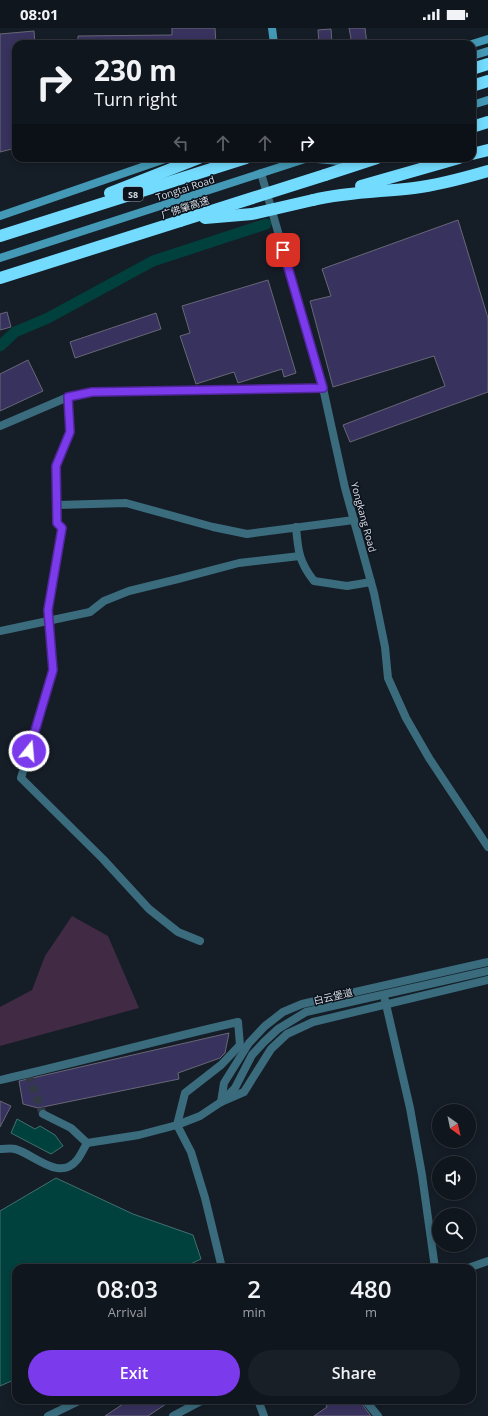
<!DOCTYPE html>
<html lang="en">
<head>
<meta charset="utf-8">
<style>
	body { margin:0; font-family:"Open Sans","Noto Sans SC",sans-serif; background:#191f26; color:#f1f3f6; height:100vh; display:flex; flex-direction:column; font-size:15px; white-space:nowrap }
	* { box-sizing:border-box; margin:0 }
	p { font-size:13px; color:#9c9fa4 }
	.icon { flex:none; width:22px; height:22px; fill:none; stroke:currentColor; stroke-width:2; stroke-linecap:round; stroke-linejoin:round }
	.map { position:relative; flex:1; overflow:hidden }
	.details { position:absolute; left:12px; top:1236px; width:464px; height:140px; display:flex; flex-direction:column; background:#10161d; border-radius:12px; box-shadow:0 2px 10px #0003,0 0 0 1px #30353b }
	.details>* { flex:none }
	.hud { position:absolute; left:12px; top:12px; width:464px; height:122px; border-radius:12px; box-shadow:0 2px 10px #0003,0 0 0 1px #30353b; background:#10161d; color:#f1f3f6; overflow:hidden }
	.needle { width:26px; rotate:147deg }
	.tools { position:absolute; left:432px; top:1076px; display:grid; gap:8px }
	.tools a { display:grid; place-items:center; width:44px; height:44px; border-radius:50%; background:#10161d; box-shadow:0 2px 10px #0003,0 0 0 1px #30353b; font-size:20px }
	.pin { position:absolute; display:grid; place-items:center; width:34px; height:34px; color:#fff; margin:-17px; border-radius:8px; box-shadow:0 2px 6px #0006 }
	.me { position:absolute; width:44px; margin:-22px; rotate:17deg; stroke-linejoin:round; filter:drop-shadow(0 0 3px #0008) }
	.turn { display:flex; align-items:center; gap:14px; height:84px; padding:0 16px; font-size:18px }
	.turn .icon { width:52px; height:52px; stroke-width:2.5 }
	.turn b { display:block; font-size:28px; line-height:34px }
	.lanes { display:flex; align-items:center; height:38px; padding:0 16px; background:#0003; justify-content:center; gap:20px; direction:ltr }
	.lanes .off { opacity:.35 }
	.eta { display:flex; justify-content:space-evenly; align-items:center; height:68px; text-align:center }
	.eta b { font-size:24px; font-weight:600; line-height:28px }
	.action { display:flex; gap:8px; margin-top:auto; padding:8px 16px }
	.action a { flex:1; height:46px; border-radius:24px; background:#7c3aed; color:#fff; font-size:16px; font-weight:600; line-height:46px; text-align:center }
	.action a+a { background:#191f26; color:#f1f3f6 }
	.status { display:flex; justify-content:space-between; align-items:center; height:28px; padding:0 20px; background:#10161d; direction:ltr }
	.status svg { height:11px; fill:currentColor }
	.map>svg:first-child { display:block }
</style>
</head>
<body>
<div class="status"><b>08:01</b><svg viewBox="0 0 49 12"><path d="M0 12V9h3v3zM5 12V6h3v6zM10 12V3h3v9zM15 12V0h3v12zM26 1h20v11H26zM47 4h2v5h-2z"/></svg></div>
<div class="map">
<svg width="488" height="1388" viewBox="0 0 488 1388">
	<rect width="100%" height="100%" fill="#151d27"/>
	<!-- green -->
	<polygon fill="#402a44" points="72,888 108,908 139,980 0,1018 0,979 32,962 45,928"/>
	<!-- water -->
	<g fill="#00413e" stroke="#417070">
		<polygon points="17,1091 35,1101 40,1098 55,1107 63,1118 51,1126 11,1105"/>
		<polygon points="56,1150 133,1186 193,1207 201,1231 182,1240 16,1240 16,1351 0,1358 0,1183"/>
	</g>
	<g fill="none" stroke-linecap="round" stroke-linejoin="round">
		<!-- canal -->
		<polyline stroke="#00413e" stroke-width="11" points="0,318 15,304 48,290 153,233 266,196"/>
	</g>
	<!-- building -->
	<g fill="#38325e" stroke="#686776">
		<polygon points="172,0 215,0 216,16 78,16 78,8 172,7"/>
		<polygon points="349,0 365,0 367,16 352,16"/>
		<polygon points="331,1 332,16 319,16 318,2"/>
		<polygon points="34,3 35,16 16,16 16,120 0,124 0,6"/>
		<polygon points="458,192 488,290 488,364 350,414 343,397 445,358 434,328 333,359 310,273 331,268 322,241"/>
		<polygon points="268,252 296,345 284,349 282,341 238,355 234,344 196,356 180,308 190,305 182,278"/>
		<polygon points="7,284 11,299 0,302 0,286"/>
		<polygon points="156,285 161,301 75,330 70,314"/>
		<polygon points="28,332 43,363 0,383 0,346"/>
		<polygon points="229,1005 225,1025 220,1030 178,1045 179,1051 38,1080 23,1076 19,1053"/>
		<polygon points="0,1073 11,1078 0,1099"/>
		<polygon points="129,1372 172,1372 148,1388 105,1388"/>
		<polygon points="324,1372 359,1372 371,1388 314,1388 327,1379"/>
	</g>
	<g fill="none" stroke-linecap="round" stroke-linejoin="round">
		<!-- street-tunnel -->
		<polyline stroke="#323a44" stroke-width="8" stroke-dasharray="8 4" stroke-linecap="butt" points="28,1046 43,1086"/>
		<!-- street -->
		<g stroke="#3a6c7d" stroke-width="8">
			<polyline points="261,145 323,360 345,460 374,565 385,619 388,650 406,690 429,730 488,819"/>
			<polyline points="68,369 70,404 56,438 57,495 62,500 48,582 53,642 21,750 103,831 149,881 178,904 200,913"/>
			<polyline points="0,398 68,369 92,364 323,360"/>
			<polyline points="57,477 126,475 213,499 247,506 354,492"/>
			<path d="M296 499C298 523 299 534 314 553L347 558 371 554"/>
			<polyline points="0,603 90,584 104,573 129,563 178,551 239,535 300,528"/>
			<polyline points="385,972 410,1080 422,1147 435,1240"/>
			<path d="M0 1052C80 1034 158 1012 238 994L240 1017 221 1037 185 1065 177 1097 191 1124 205 1170 222 1240"/>
			<polyline points="221,1074 224,1055 249,1015 265,998 283,984 302,976 488,934"/>
			<polyline points="43,1086 71,1100 87,1115 139,1107 177,1097 200,1088 221,1074 244,1064 271,1021 287,1006 313,994 488,952"/>
			<path d="M0 1121C5 1121 11 1120 15 1121 34 1126 59 1154 77 1132 81 1127 84 1120 87 1115"/>
			<polyline points="468,1240 488,1233"/>
			<polyline points="258,1372 264,1388"/>
			<polyline points="365,1372 378,1388"/>
			<polyline points="48,1388 81,1372"/>
			<polyline points="173,1388 203,1372"/>
		</g>
		<!-- secondary -->
		<g stroke="#449ab6" stroke-width="8">
			<polyline points="272,0 274,16"/>
			<polyline points="472,16 488,11"/>
			<polyline points="472,28 488,23"/>
			<polyline points="472,77 488,72"/>
			<polyline points="306,130 339,133 363,131"/>
			<polyline points="0,188 168,130"/>
			<polyline points="0,230 308,130"/>
		</g>
		<!-- highway -->
		<g stroke="#73dbfe" stroke-width="12">
			<polyline points="472,41 488,36"/>
			<polyline points="472,58 488,53"/>
			<polyline points="472,99 488,94"/>
			<polyline points="472,126 488,122"/>
			<polyline points="325,147 377,130"/>
			<polyline points="361,158 459,130"/>
			<polyline points="110,165 199,130"/>
			<path d="M313 172C347 164 380 164 414 160 439 157 464 150 488 143"/>
			<polyline points="0,208 246,130"/>
			<polyline points="0,250 180,193"/>
		</g>
		<!-- street-bridge -->
		<polyline stroke="#3a6c7d" stroke-width="8" points="221,1074 235,1060 252,1027 264,1014 278,1001 306,984 488,943"/>
		<!-- highway-bridge -->
		<g stroke="#73dbfe" stroke-width="12">
			<polyline points="205,190 252,186 313,172"/>
			<polyline points="180,193 325,147"/>
		</g>
	</g>
	<g fill="none" stroke-linecap="round" stroke-linejoin="round">
		<defs>
			<polyline id="route" points="29,723 53,642 48,582 62,500 57,495 56,438 70,404 68,369 92,364 323,360 283,222"/>
		</defs>
		<!-- route casing -->
		<use href="#route" stroke="#51269a" stroke-width="10"/>
		<!-- route -->
		<use href="#route" stroke="#7c3aed" stroke-width="7"/>
	</g>
	<g text-anchor="middle" dominant-baseline="central" stroke-width="3" stroke-linejoin="round" paint-order="stroke">
		<!-- shield labels -->
		<rect fill="#0c131d" stroke="#9ba0a9" stroke-width="1" x="123" y="159" width="20" height="14" rx="3"/>
		<g font-size="9" font-weight="bold" fill="#d8dde5">
			<text x="133" y="166">S8</text>
		</g>
		<!-- street labels -->
		<g font-size="10" fill="#d8dde5" stroke="#0c131d">
			<text transform="translate(185 160) rotate(-18)">Tongtai Road</text>
			<text transform="translate(185 179) rotate(-18)">广佛肇高速</text>
			<text transform="translate(364 489) rotate(75)">Yongkang Road</text>
			<text transform="translate(333 968) rotate(-13)">白云堡道</text>
		</g>
	</g>
</svg>
<div class="tools">
<a><svg class="needle" viewBox="-14 -14 28 28"><path d="M0-13l5 13h-10z" fill="#e53935"/><path d="M0 13l5-13h-10z" fill="#9c9fa4"/></svg></a>
<a><svg class="icon" aria-label="sound" viewBox="0 0 24 24"><path d="M4 9h4l5-4v14l-5-4H4zM17 9q2 3 0 6"/></svg></a>
<a><svg class="icon" aria-label="search" viewBox="0 0 24 24"><circle cx="10" cy="10" r="6"/><path d="M15 15l6 6"/></svg></a>
</div>
<div class="pin" style="left:283px;top:222px;background:#d93025"><svg class="icon" aria-label="arrive" viewBox="0 0 24 24"><path d="M6 21V4h12l-3 4 3 4H6"/></svg></div>
<svg class="me" style="left:29px;top:723px" viewBox="-20 -20 40 40"><circle r="17" fill="#7c3aed" stroke="#fff" stroke-width="3"/><path d="M0-11L8 9 0 5-8 9z" fill="#fff"/></svg>
<div class="hud">
<div class="turn"><svg class="icon" aria-label="right" viewBox="0 0 24 24"><path d="M7 20v-9h11M14 6l5 5-5 5"/></svg><div><b>230 m</b>Turn right</div></div>
<div class="lanes"><svg class="icon off" aria-label="left" viewBox="0 0 24 24"><path d="M17 20v-9H6M10 6l-5 5 5 5"/></svg><svg class="icon off" aria-label="ahead" viewBox="0 0 24 24"><path d="M12 20V5M6 11l6-6 6 6"/></svg><svg class="icon off" aria-label="ahead" viewBox="0 0 24 24"><path d="M12 20V5M6 11l6-6 6 6"/></svg><svg class="icon" aria-label="right" viewBox="0 0 24 24"><path d="M7 20v-9h11M14 6l5 5-5 5"/></svg></div>
</div>
<section class="details">
<div class="eta">
<div><b>08:03</b><p>Arrival</p></div>
<div><b>2</b><p>min</p></div>
<div><b>480</b><p>m</p></div>
</div>
<div class="action"><a>Exit</a><a>Share</a></div>
</section>
</div>
</body>
</html>
